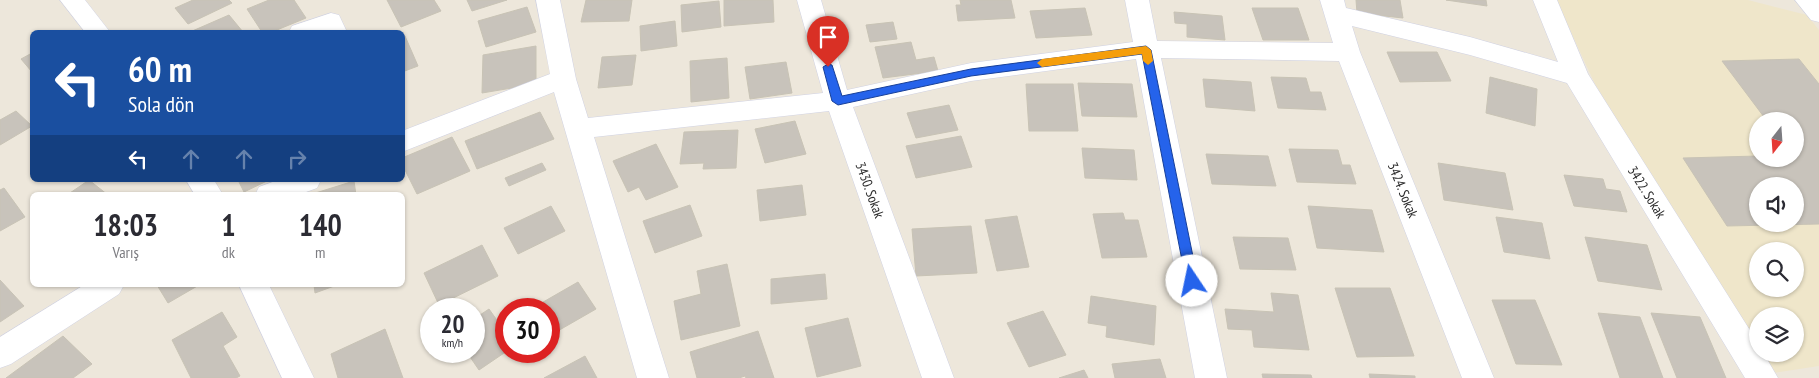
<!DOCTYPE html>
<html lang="tr">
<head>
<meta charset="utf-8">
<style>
	body { margin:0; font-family:"PT Sans Narrow",sans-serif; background:#f2f2f3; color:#2b2b33; height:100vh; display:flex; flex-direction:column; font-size:19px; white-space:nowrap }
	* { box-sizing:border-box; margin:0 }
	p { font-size:16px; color:#7c7c81 }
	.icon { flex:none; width:28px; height:28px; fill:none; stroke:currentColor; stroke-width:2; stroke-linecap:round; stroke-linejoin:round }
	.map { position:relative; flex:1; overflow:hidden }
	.sheet { position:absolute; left:30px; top:192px; width:375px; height:95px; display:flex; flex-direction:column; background:#fff; border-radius:8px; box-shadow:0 1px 4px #0004 }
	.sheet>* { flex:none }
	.top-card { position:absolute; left:30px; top:30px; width:375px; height:152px; border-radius:8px; box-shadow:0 1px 4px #0004; background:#1a4fa0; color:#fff; overflow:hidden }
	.needle { width:32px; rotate:197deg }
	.fabs { position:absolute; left:1749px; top:112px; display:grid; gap:10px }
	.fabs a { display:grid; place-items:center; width:55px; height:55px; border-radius:50%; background:#fff; box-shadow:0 1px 4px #0004; font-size:25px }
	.speed { position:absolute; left:420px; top:298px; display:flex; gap:10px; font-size:25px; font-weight:700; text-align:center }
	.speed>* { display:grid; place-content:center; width:65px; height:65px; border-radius:50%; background:#fff; box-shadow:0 1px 4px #0004; line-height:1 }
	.speed small { font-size:12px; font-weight:400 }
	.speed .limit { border:8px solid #d22; background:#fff; color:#111 }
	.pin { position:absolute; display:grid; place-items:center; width:42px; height:42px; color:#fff; margin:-51px -21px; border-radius:50% 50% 50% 0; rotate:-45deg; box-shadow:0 0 5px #0007 }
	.pin .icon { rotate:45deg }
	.me { position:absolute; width:55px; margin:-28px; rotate:349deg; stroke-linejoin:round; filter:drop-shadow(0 0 4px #0008) }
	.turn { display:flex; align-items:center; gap:18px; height:105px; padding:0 15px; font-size:22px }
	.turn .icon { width:65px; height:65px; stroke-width:2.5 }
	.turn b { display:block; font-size:35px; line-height:42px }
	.lanes { display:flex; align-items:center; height:48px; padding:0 15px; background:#0003; justify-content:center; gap:25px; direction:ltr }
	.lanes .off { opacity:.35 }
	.eta { display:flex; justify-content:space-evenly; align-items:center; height:85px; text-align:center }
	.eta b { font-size:30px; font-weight:800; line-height:35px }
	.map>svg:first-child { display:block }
</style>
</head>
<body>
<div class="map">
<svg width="1819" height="378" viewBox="0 0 1819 378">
	<rect width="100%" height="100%" fill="#ede7db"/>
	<!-- education -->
	<path fill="#efe6ca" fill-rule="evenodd" d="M1556 0H1748L1807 15 1819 30V366L1773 373 1761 354H1795V316H1758L1757 347 1595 84ZM1758 121H1795V159H1758ZM1758 186H1795V224H1758ZM1758 251H1795V289H1758Z"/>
	<!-- building -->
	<g fill="#c8c3bb" stroke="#c8c3b5" fill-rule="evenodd">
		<polygon points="193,0 229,0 232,3 188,24 175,8"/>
		<polygon points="269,0 294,0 306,18 272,32 262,32 247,9"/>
		<polygon points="387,0 434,0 441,11 401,27"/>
		<polygon points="467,0 507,0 472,11"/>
		<polygon points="586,0 632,0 629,21 581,22"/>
		<polygon points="724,0 773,0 774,22 724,26"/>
		<polygon points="960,0 1011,0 1015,18 958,21 956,5 961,5"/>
		<polygon points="1356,0 1400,0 1403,18 1357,13"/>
		<polygon points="1446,0 1486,0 1487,6"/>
		<polygon points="719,1 721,27 682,32 681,5"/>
		<polygon points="527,7 536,32 486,47 478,21"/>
		<polygon points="1085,8 1092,35 1036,38 1030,11"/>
		<polygon points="1252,8 1298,8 1309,40 1263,40"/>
		<polygon points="1174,12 1222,16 1225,40 1187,37 1187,24 1175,23"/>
		<polygon points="229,15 243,32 190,32"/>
		<polygon points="675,21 677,46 641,51 640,26"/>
		<polygon points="893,22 897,39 870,42 866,25"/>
		<polygon points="405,36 418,66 402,72 402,37"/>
		<polygon points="911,42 916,60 934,57 938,71 883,78 875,47"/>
		<polygon points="536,46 536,84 482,93 483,55"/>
		<polygon points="1387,52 1437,52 1451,81 1400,82"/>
		<polygon points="32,53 32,72 21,59"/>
		<polygon points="636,55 632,85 598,88 602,57"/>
		<polygon points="727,58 729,98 691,102 690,61"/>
		<path d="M1799 59 1819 84V224L1727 226 1683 158 1758 156V159H1795V121H1767L1722 61ZM1758 186H1795V224H1758Z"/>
		<polygon points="786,62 792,93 750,99 745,67"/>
		<polygon points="1271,77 1306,78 1310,92 1321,92 1326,110 1278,108"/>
		<polygon points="1490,77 1537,89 1535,126 1486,113"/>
		<polygon points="1203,79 1251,82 1255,111 1206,107"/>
		<polygon points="1078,83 1132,84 1137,117 1082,116"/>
		<polygon points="1026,84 1073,84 1078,131 1029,131"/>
		<polygon points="949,105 958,130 916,138 907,113"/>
		<polygon points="16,111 32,126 0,145 0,120"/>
		<polygon points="540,112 554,139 477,169 465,141"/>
		<polygon points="795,121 806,154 765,163 755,129"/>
		<polygon points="738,130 736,168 703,169 704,163 680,164 684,132"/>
		<polygon points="961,136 972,167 916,178 906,146"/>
		<polygon points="452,137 470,171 417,194 402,164 402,158"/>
		<polygon points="656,144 678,187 646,200 639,187 628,192 613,161"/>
		<polygon points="1082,148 1134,150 1137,180 1085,178"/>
		<polygon points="1289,149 1338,150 1342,165 1350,165 1356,184 1297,182"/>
		<polygon points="1206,154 1268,156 1276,186 1212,184"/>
		<polygon points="542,163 546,170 509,186 505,178"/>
		<polygon points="1438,163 1505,173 1513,210 1444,200"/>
		<polygon points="1564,175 1603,179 1606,189 1620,191 1627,212 1574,206"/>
		<polygon points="89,180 108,195 67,195"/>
		<polygon points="238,180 269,180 244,192"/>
		<polygon points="354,181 356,195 309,195"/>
		<polygon points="802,185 806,215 760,221 757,190"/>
		<polygon points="4,188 25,217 0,231 0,190"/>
		<polygon points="690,205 702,236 655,253 643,221"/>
		<polygon points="551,206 565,231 518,254 504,228"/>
		<polygon points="1308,206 1372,210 1384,252 1317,248"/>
		<polygon points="1123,213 1125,220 1138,220 1147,257 1102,258 1093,214"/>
		<polygon points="1017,216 1029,267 997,271 985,220"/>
		<polygon points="1496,217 1542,223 1550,259 1504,252"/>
		<polygon points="971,226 977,273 916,276 912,229"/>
		<polygon points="1233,237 1288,238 1296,270 1240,269"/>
		<polygon points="1585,237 1647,245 1662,290 1598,281"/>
		<polygon points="482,245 498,276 439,305 424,273"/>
		<polygon points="727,264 740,326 681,340 674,301 701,294 697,271"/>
		<polygon points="825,274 827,299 771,304 771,279"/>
		<polygon points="0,280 24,306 0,322"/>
		<polygon points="578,282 596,309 549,336 549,309 531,309"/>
		<polygon points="157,285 199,285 168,303"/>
		<polygon points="314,285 337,285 315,293"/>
		<polygon points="1335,288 1390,288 1414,356 1357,357"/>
		<polygon points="1271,293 1298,295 1309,350 1254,347 1252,330 1228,329 1225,309 1274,312"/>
		<polygon points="1091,296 1156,306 1154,345 1106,337 1107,326 1088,323"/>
		<polygon points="1492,300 1535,300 1562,365 1516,364"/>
		<polygon points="489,309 506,333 507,351 479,370 466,351 474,351 474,319"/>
		<polygon points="1043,311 1066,355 1029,367 1007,323"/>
		<polygon points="222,312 237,337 223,346 240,376 236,378 191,378 172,340"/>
		<polygon points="1598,313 1640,317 1663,378 1620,378"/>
		<polygon points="1651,313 1700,317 1726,378 1677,378"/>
		<polygon points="848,318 861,366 817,377 805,328"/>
		<polygon points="385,329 403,378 338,378 331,354"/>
		<polygon points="758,331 774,378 746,378 745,376 739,378 697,378 690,352"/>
		<polygon points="63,336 92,364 73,378 6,378"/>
		<polygon points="585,356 597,378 544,378"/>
		<polygon points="1160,359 1166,378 1115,378 1112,364"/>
		<polygon points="1084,370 1088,378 1059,378"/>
		<polygon points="1262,374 1311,375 1312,378 1263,378"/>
		<polygon points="1369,374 1415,376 1415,378 1370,378"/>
	</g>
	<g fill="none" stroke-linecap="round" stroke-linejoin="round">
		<defs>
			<g id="minor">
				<polygon points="60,0 85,0 110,32 85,32"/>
				<polygon points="536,0 560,0 576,79 588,118 823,93 797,0 821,0 847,90 971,63 1133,42 1125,0 1149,0 1157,41 1333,43 1320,0 1344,0 1346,8 1470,37 1558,62 1533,0 1557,0 1588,74 1758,343 1758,354 1764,354 1778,378 1745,378 1567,83 1470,55 1352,26 1360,52 1494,378 1462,378 1339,61 1161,58 1227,378 1195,378 1136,59 971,81 853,107 954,378 922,378 829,111 594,137 669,378 637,378 554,92 402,152 402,131 550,74"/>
				<polygon points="1795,0 1819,0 1819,22 1811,20"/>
				<polygon points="331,13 339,15 347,32 289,32 292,26"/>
				<polygon points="186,180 214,180 223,195 195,195"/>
				<polygon points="278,180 321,180 317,188 298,195 255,195 259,187"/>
				<polygon points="84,285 124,285 119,294 11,364 0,368 0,337"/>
				<polygon points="239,285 269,285 314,378 282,378"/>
			</g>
		</defs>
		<!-- minor casing -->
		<use href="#minor" stroke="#d0d2e3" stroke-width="1"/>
		<!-- minor -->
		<use href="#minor" fill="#fff" fill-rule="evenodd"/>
	</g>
	<!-- route -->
	<polygon fill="#2563eb" stroke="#184099" points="1146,46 1151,50 1198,281 1196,285 1192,287 1187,285 1186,281 1142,54 971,76 838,105 832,101 823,67 828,64 832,65 842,96 971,69"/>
	<!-- slow -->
	<polygon fill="#f59e0b" points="1146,46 1151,50 1153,61 1148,65 1143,61 1142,54 1042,67 1037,63 1042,59"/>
	<g text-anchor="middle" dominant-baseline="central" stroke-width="4" stroke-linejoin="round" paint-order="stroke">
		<!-- street labels -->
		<g font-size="14" fill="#2a2a2a" stroke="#fff">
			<text transform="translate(870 190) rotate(70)">3430. Sokak</text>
			<text transform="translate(1403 190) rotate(68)">3424. Sokak</text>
			<text transform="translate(1647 192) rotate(58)">3422. Sokak</text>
		</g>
	</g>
</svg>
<div class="fabs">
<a><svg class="needle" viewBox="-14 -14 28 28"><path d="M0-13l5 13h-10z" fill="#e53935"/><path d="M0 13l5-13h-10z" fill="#7c7c81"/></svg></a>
<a><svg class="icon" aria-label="sound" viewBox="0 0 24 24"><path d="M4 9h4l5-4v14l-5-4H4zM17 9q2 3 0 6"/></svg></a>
<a><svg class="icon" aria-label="search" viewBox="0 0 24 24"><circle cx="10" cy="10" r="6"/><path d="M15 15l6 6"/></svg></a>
<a><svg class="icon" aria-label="layers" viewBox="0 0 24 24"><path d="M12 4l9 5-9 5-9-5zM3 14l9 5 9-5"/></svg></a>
</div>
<div class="speed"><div>20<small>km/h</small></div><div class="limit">30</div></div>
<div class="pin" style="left:828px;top:67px;background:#d93025"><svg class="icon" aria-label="arrive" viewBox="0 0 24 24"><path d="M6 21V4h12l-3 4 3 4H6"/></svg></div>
<svg class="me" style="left:1192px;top:281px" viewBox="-20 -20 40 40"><circle r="19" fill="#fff"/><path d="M0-13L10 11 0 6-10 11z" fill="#2563eb"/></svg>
<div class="top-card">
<div class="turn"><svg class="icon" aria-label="left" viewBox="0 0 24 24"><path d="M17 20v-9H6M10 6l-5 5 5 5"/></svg><div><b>60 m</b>Sola dön</div></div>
<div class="lanes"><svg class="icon" aria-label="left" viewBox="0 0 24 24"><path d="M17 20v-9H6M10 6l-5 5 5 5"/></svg><svg class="icon off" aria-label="ahead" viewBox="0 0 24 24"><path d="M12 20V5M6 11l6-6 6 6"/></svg><svg class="icon off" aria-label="ahead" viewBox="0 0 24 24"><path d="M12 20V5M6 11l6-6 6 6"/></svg><svg class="icon off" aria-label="right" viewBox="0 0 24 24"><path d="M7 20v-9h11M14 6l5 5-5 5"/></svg></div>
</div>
<section class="sheet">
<div class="eta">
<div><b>18:03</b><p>Varış</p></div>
<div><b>1</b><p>dk</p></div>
<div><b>140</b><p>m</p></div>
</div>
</section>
</div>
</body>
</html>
